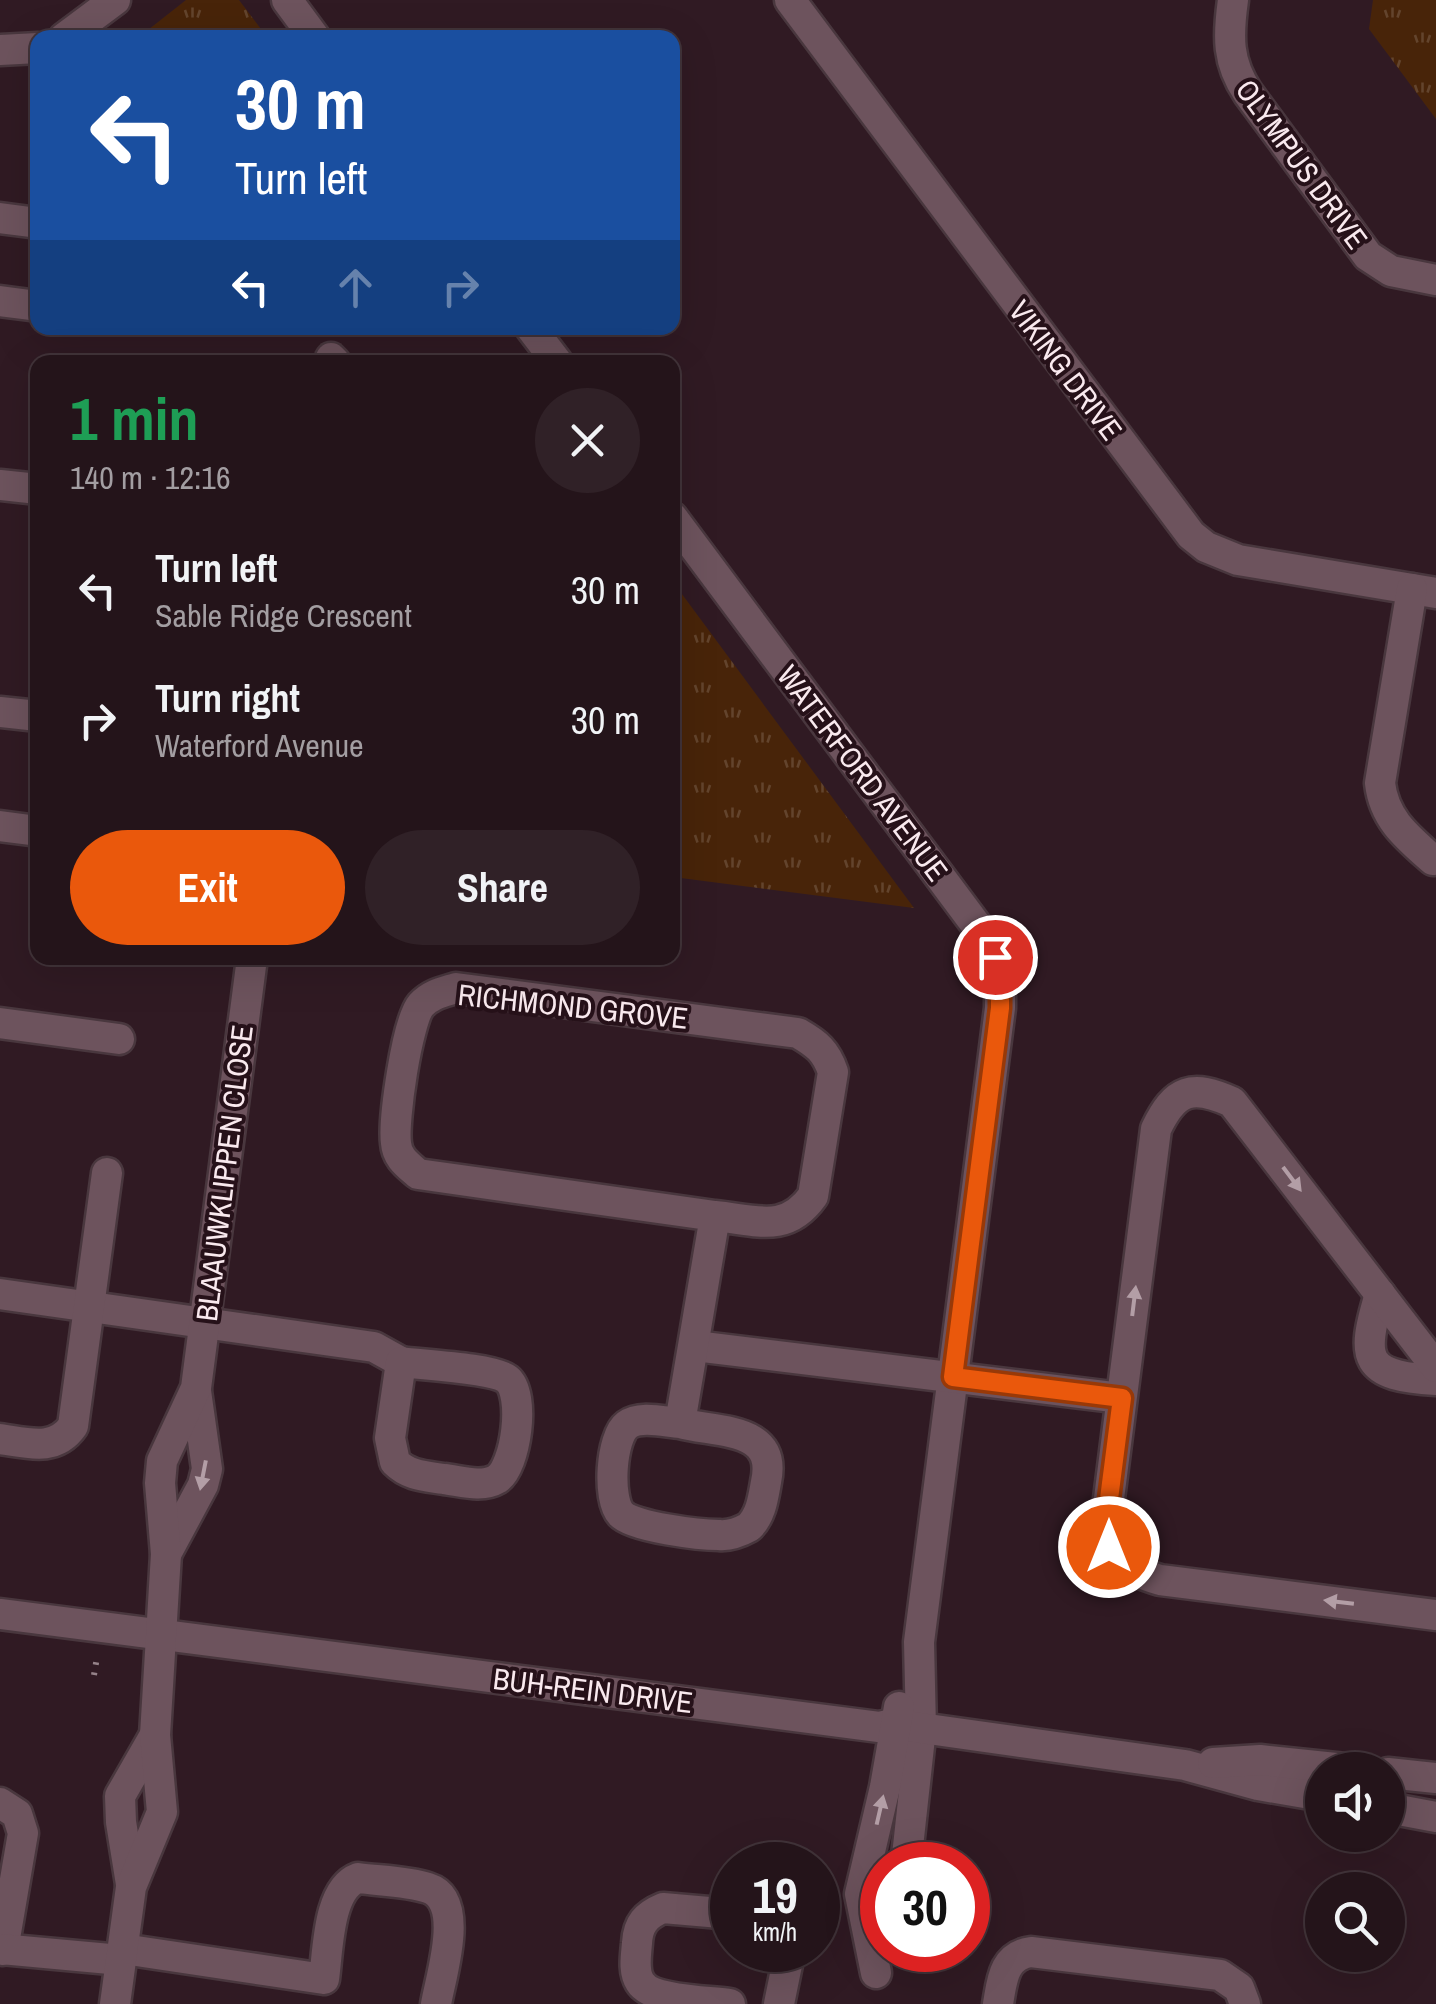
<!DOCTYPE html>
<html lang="en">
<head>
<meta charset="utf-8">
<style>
	body { margin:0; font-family:"Archivo Narrow",sans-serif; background:#302127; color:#f1f3f6; height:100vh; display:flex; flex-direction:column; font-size:38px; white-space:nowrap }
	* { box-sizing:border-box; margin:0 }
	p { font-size:32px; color:#a39ea2 }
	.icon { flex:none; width:55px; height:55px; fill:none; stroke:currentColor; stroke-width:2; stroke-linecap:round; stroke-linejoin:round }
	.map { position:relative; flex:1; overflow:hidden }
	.sheet { position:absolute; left:30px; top:355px; width:650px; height:610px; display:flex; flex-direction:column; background:#24141a; border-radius:20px; box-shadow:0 10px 40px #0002,0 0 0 2px #413339 }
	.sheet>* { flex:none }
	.hud { position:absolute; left:30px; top:30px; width:650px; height:305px; border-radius:20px; box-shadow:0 10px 40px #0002,0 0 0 2px #413339; background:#1a4fa0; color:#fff; overflow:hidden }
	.fabs { position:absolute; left:1305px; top:1752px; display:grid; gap:20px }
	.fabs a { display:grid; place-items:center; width:100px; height:100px; border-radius:50%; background:#24141a; box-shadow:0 10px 40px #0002,0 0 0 2px #413339; font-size:50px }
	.speed { position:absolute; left:710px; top:1842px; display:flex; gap:20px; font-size:50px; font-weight:700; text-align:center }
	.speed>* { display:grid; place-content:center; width:130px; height:130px; border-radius:50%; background:#24141a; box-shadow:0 10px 40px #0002,0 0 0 2px #413339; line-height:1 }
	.speed small { font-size:25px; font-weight:400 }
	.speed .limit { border:15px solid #d22; background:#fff; color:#111 }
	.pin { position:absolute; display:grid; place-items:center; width:85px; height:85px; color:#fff; margin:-42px; border:5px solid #fff; border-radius:50%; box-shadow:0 2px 10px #0007 }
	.me { position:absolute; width:110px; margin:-55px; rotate:0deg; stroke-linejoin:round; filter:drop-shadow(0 0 8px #0008) }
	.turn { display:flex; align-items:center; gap:35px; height:210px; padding:0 40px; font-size:45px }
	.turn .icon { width:130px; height:130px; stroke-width:2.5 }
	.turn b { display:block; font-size:70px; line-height:85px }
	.lanes { display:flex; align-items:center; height:95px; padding:0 40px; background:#0003; justify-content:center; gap:50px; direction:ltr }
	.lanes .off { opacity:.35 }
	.round { display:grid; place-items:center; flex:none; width:105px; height:105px; border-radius:52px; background:#302127 }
	.summary { display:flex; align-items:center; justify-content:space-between; height:170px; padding:0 40px }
	h1 { font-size:60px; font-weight:800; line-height:75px; color:#1e9e55 }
	.cta { display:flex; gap:20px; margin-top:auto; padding:20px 40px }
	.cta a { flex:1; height:115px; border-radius:60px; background:#ea580c; color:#fff; font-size:40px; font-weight:800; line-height:115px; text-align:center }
	.cta a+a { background:#302127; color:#f1f3f6 }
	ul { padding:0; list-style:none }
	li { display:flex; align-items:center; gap:30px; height:130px; padding:0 40px }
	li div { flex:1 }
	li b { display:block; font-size:38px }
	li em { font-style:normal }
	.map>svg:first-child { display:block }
</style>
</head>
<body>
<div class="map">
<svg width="1436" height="2004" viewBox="0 0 1436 2004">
	<defs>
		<pattern id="park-tufts" width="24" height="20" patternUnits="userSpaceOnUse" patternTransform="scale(2.5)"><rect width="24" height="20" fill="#482409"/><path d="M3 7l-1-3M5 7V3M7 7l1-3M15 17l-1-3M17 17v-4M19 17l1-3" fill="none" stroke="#63442d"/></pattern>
	</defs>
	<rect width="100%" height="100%" fill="#301a23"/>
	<!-- park -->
	<g fill="url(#park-tufts)">
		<polygon points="186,0 239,0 267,37 139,37"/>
		<polygon points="1373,0 1436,0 1436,119 1369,29"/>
		<polygon points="673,582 914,908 673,877"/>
	</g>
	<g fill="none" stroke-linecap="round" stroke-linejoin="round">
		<defs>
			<g id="minor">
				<polyline points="287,0 315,38"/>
				<polyline points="790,0 1191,535 1206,547 1238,560 1436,593"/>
				<path d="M1233 0C1228 36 1227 62 1248 93L1368 256 1391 271 1436 280"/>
				<polyline points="64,38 115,0"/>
				<polyline points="0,50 38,48"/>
				<polyline points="0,218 38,223"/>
				<polyline points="0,301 38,306"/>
				<polyline points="531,328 557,362"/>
				<polyline points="331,358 335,362"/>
				<polyline points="0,485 38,489"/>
				<polyline points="672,517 988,941 1000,975 1000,1008 919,1642 921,1728 906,1865"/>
				<path d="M1412 589 1380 783C1384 819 1407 837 1433 860"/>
				<polyline points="0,712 38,716"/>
				<polyline points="0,826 38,831"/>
				<polyline points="0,1023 119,1039"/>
				<polyline points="0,1294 374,1347 401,1362"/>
				<path d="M1380 1294C1360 1360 1364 1376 1436 1380"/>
				<polyline points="695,1346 1121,1398"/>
				<path d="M401 1362C423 1365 492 1368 507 1379 526 1394 516 1467 497 1479 482 1488 461 1481 444 1479 425 1476 409 1476 395 1462L390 1438Z"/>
				<path d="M1436 1367 1232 1102C1192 1084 1175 1089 1156 1129L1105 1530C1112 1562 1130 1571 1160 1580L1436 1615"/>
				<path d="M680 1423C665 1422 640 1415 627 1425 611 1437 607 1499 621 1514 633 1527 700 1535 719 1535 730 1536 740 1532 749 1527 761 1515 763 1499 766 1482 778 1426 717 1433 680 1423L715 1216C756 1220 786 1234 813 1196L833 1072C826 1051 817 1044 798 1033L456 988C443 992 431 994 421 1005 407 1021 393 1121 396 1143 397 1158 408 1165 418 1174L715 1216"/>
				<path d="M0 1439C28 1443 55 1452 73 1426L107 1173"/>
				<polyline points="166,1554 203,1485 207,1469 196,1391"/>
				<polyline points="0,1614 879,1727 893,1724 921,1728 1185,1765 1258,1785 1322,1796"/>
				<polyline points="1213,1763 1260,1760 1355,1770"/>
				<polyline points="1388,1773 1436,1778"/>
				<polyline points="0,1803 17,1814 23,1833 3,1950"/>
				<polyline points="1388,1808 1436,1817"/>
				<polyline points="131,1884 121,1822 120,1796 155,1735"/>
				<polyline points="0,1949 121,1960"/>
				<path d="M123 1949 324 1979C328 1950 328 1889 358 1878 380 1881 407 1881 428 1888 466 1900 441 1975 436 2004"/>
				<polyline points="876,1973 860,1894 885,1787 899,1707"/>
				<polyline points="115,2004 131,1887 162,1812 155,1735 166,1554 160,1483 162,1461 196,1388 252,958"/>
				<path d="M730 2004C709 2001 651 2001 640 1982 633 1971 636 1956 637 1943 638 1924 646 1915 663 1908L732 1914"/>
				<polyline points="779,2004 790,1950"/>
				<path d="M998 2004C1002 1981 1003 1956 1031 1952L1220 1975 1239 1988 1245 2004"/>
			</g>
		</defs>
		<!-- minor casing -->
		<use href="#minor" stroke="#49373e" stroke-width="35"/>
		<!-- path -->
		<polyline stroke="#958289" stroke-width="6" stroke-dasharray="2.5 8" stroke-linecap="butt" points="94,1675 97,1657"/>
		<!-- minor -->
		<use href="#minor" stroke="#6d535d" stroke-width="30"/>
	</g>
	<!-- one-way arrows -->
	<defs><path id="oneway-solid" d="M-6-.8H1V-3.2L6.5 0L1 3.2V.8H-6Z" transform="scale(2.5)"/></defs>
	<g fill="#b39ea6">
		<use href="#oneway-solid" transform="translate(1292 1179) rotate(53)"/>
		<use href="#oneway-solid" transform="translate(1134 1301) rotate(-83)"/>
		<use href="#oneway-solid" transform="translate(203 1475) rotate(101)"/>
		<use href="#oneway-solid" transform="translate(1339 1602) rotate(-173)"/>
		<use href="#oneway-solid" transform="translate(880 1810) rotate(-77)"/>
	</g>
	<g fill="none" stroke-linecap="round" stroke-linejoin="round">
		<defs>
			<polyline id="route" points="995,957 1000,975 1000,1008 953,1377 1122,1398 1105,1530 1109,1547"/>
		</defs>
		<!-- route casing -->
		<use href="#route" stroke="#983908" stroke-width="25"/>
		<!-- route -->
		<use href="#route" stroke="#ea580c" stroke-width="18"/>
	</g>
	<g text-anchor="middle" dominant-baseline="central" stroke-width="8" stroke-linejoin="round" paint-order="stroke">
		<!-- street labels -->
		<g font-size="30" fill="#f9e9ee" stroke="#261119">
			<text transform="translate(1302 164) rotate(54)">OLYMPUS DRIVE</text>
			<text transform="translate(1066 370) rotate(53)">VIKING DRIVE</text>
			<text transform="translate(863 773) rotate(53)">WATERFORD AVENUE</text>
			<text transform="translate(573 1006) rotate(6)">RICHMOND GROVE</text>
			<text transform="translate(224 1173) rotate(-83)">BLAAUWKLIPPEN CLOSE</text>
			<text transform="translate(593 1690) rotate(7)">BUH-REIN DRIVE</text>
		</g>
	</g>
</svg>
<div class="fabs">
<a><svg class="icon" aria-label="sound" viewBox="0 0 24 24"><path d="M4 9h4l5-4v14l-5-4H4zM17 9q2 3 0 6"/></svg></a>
<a><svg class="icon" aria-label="search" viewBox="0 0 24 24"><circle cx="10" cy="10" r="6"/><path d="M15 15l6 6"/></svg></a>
</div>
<div class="speed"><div>19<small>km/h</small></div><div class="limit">30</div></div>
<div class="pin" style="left:995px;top:957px;background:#d93025"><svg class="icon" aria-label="arrive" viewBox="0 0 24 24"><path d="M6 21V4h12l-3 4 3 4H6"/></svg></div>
<svg class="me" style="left:1109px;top:1547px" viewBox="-20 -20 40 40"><circle r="17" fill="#ea580c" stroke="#fff" stroke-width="3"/><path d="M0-11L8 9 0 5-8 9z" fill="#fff"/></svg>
<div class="hud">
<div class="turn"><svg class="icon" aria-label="left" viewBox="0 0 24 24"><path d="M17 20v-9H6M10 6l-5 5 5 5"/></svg><div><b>30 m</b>Turn left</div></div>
<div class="lanes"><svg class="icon" aria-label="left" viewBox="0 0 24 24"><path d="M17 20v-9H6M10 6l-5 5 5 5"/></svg><svg class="icon off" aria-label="ahead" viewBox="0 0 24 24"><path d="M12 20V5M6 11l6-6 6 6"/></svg><svg class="icon off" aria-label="right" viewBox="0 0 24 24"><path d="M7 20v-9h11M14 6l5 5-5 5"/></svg></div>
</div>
<section class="sheet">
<div class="summary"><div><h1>1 min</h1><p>140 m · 12:16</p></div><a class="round"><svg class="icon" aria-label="close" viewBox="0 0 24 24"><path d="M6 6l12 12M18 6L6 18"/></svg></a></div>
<ul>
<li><svg class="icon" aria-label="left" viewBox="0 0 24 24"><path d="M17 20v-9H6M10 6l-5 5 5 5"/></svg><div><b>Turn left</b><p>Sable Ridge Crescent</p></div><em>30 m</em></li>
<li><svg class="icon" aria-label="right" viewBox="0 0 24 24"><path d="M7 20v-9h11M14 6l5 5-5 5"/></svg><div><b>Turn right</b><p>Waterford Avenue</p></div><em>30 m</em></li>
</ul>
<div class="cta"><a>Exit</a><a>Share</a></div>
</section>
</div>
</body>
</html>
